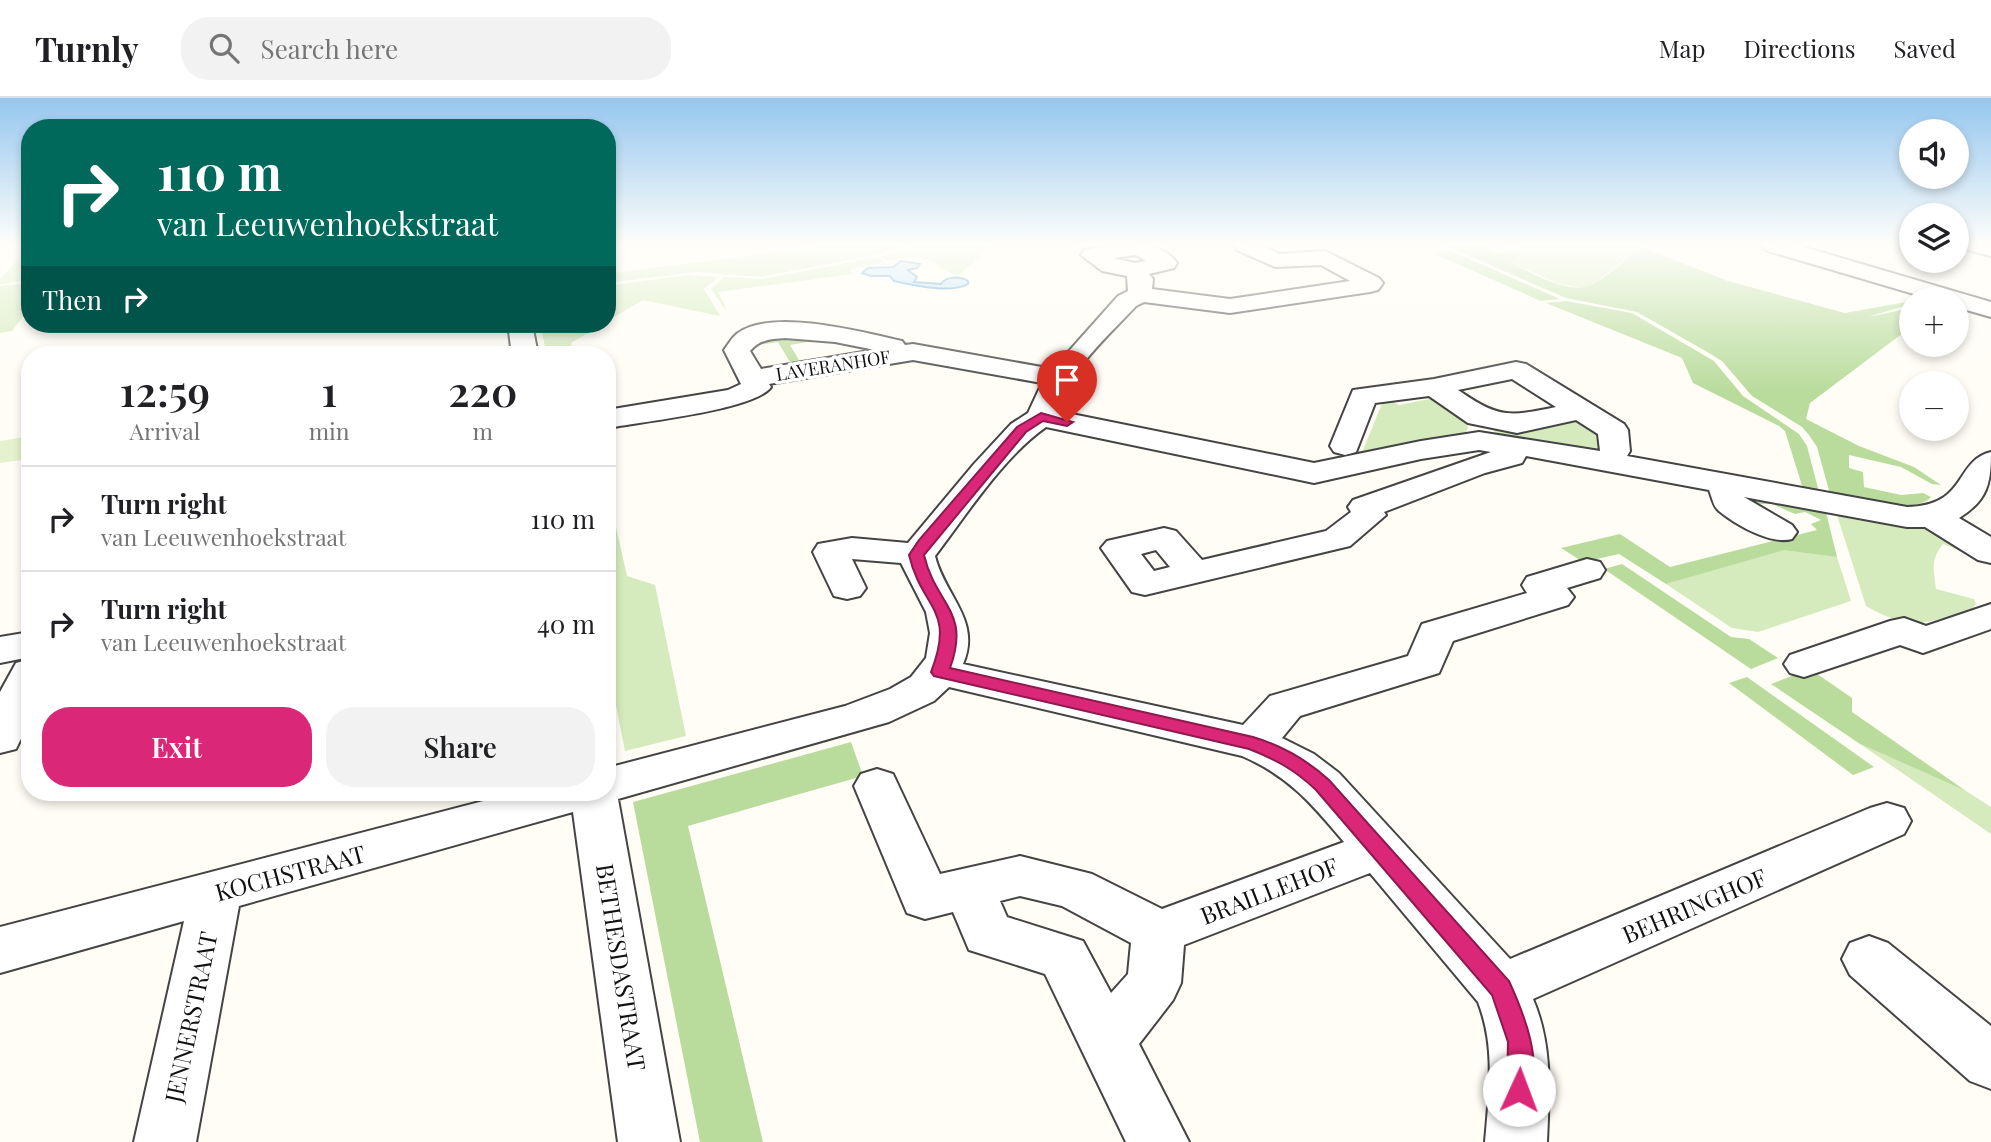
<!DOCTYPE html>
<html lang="en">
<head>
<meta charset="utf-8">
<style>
	body { margin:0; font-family:"Playfair Display",serif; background:#f2f2f2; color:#202124; height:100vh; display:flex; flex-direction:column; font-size:26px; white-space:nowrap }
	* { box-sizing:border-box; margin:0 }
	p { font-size:23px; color:#757577 }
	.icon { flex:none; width:38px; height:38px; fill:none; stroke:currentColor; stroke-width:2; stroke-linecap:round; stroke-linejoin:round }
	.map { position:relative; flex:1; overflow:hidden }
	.side { position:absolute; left:21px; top:248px; width:595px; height:455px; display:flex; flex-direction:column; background:#fff; border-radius:28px; box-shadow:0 4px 10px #0003 }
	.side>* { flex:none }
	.banner { position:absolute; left:21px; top:21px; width:595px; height:214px; border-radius:28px; box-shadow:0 4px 10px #0003; background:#00695c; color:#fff; overflow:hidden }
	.tools { position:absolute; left:1899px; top:21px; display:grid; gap:14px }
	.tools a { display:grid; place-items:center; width:70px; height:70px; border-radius:50%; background:#fff; box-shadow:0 4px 10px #0003; font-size:35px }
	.pin { position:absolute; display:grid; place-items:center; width:60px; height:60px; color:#fff; margin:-72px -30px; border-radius:50% 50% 50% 0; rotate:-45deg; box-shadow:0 0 7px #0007 }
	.pin .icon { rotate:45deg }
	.me { position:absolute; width:77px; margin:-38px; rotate:2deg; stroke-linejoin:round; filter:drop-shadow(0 0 5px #0008) }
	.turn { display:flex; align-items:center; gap:24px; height:147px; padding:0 21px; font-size:32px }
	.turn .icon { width:91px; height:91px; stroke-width:2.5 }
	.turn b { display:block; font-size:49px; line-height:60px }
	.then { display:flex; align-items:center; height:66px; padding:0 21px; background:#0003; gap:14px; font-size:26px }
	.eta { display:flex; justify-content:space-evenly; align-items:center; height:119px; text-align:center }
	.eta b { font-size:42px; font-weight:600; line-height:49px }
	.action { display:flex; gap:14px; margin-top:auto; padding:14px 21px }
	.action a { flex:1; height:80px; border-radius:28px; background:#db2777; color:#fff; font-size:28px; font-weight:600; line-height:80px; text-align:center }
	.action a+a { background:#f2f2f2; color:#202124 }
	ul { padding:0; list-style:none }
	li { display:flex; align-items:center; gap:21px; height:105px; padding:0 21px; border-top:2px solid #e0e0e0 }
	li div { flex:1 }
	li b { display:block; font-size:26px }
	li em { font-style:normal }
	header { display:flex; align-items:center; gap:42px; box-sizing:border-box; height:98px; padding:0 35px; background:#fff; border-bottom:2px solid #e0e0e0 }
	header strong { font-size:33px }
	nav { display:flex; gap:38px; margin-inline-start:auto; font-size:24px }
	.search { width:490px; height:63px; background:#f2f2f2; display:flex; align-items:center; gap:18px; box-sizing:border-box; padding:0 24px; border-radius:28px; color:#757577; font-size:26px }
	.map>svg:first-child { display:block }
</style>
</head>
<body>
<header>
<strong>Turnly</strong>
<div class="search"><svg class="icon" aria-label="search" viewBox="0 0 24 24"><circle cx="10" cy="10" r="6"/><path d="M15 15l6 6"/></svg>Search here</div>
<nav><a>Map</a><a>Directions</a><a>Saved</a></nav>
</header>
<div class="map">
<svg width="1991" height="1044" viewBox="0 0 1991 1044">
	<rect width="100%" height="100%" fill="#fffdf5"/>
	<!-- green -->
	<g fill="#d5ebbd">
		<polygon points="831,147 908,147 876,157 760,179 697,174 607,185 607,176"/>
		<path d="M916 147H992L959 177C944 175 941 168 928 162 916 156 900 160 888 163L881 159Z"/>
		<polygon points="1514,147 1653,147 1641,149 1592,187 1580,190 1559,186 1509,164 1521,158 1512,153 1519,151"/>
		<polygon points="30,158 30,182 0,186 0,181 20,159"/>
		<polygon points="877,159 884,164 849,172 853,176 718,194 726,210 725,211 711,191 724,179 762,181"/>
		<polygon points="687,177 718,179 704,191 720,218 643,202 607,223 607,188"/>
		<polygon points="30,185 30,209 12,233 0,235 0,188"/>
		<polygon points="540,226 603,226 571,245 574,257 547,257"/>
		<polygon points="1434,300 1464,318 1468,330 1465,336 1331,365 1332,360 1363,352 1383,303 1388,301 1399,307"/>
		<polygon points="1574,322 1597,330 1601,356 1497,338 1491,328"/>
		<polygon points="607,389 627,478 655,487 686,638 625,653 607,562"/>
		<path d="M1835 411 1930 429 1972 458 1943 446C1930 462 1934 472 1936 491L1974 501 1976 506 1973 510C1925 526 1912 534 1866 508Z"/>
		<polygon points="1786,451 1837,459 1851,503 1758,534 1732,530 1666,486"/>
		<polygon points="1860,646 1966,693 1991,709 1991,736"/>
	</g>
	<!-- forest -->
	<g fill="#b9dc9c">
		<path d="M1444 147H1481L1498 155 1512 153 1521 157 1510 165C1532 174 1569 199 1593 186 1610 177 1626 161 1641 149L1728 183 1845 215 1911 203V206L1868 219 1911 210V229L1810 305 1806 321 1859 348 1914 369 1941 387 1932 386 1901 369 1849 357V370L1863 374 1864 389 1901 397 1923 395 1931 399C1915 418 1852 400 1830 396L1817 349 1809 337 1802 329 1752 298 1722 263 1709 255 1637 214 1566 200Z"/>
		<polygon points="1444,153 1451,153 1560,201 1541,203 1435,156"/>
		<polygon points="1566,203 1632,215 1714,263 1743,298 1799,336 1807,348 1819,394 1803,391 1785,333 1779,328 1693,285 1682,260 1546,205"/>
		<polygon points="783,239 801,240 807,244 790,247 799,262 817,260 818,262 793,269 778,244 758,247 760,243"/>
		<polygon points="1743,397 1825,410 1837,459 1784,452 1666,486 1619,456 1583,464 1561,450 1620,436 1670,469 1817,432 1811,426 1821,422 1805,414 1795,416 1772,406 1750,406"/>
		<polygon points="1622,466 1731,539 1749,541 1778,560 1751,571 1604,471"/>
		<polygon points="1810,571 1852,600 1852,614 1966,693 1860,646 1771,586"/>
		<polygon points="1747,579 1874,669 1853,677 1729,585"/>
		<polygon points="851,644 863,678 688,728 763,1044 700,1044 633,704"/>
	</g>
	<!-- pitch -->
	<polygon fill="#e6f2cf" points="30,338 30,361 0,365 0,343"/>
	<!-- water -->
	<path fill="#b9e0f7" stroke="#3f96cf" stroke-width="2" d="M901 163 920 166 917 170 908 172 917 179 914 184 941 186C946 178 960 178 968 183V186C950 196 913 187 894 183L890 178H871L862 175 868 170 893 169Z"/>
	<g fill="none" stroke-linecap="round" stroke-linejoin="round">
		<defs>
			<g id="minor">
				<path d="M1114 147C1136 147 1163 144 1177 165L1174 170 1149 176 1153 181 1152 191 1230 201 1350 183 1321 167 1275 169 1237 152 1234 147H1262L1279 156 1325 153 1379 180 1383 185 1378 192 1370 194 1230 215 1144 204 1136 208C1108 238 1068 273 1057 313L1314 365 1421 343 1479 334 1600 353 1598 336 1576 322 1517 335 1468 325 1429 298 1375 305 1356 354 1345 357 1334 354 1330 348 1353 292 1434 281 1516 264 1526 266 1624 326 1628 332 1630 353 1627 358 1907 409C1968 408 1954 363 1991 354 1991 385 1988 402 1959 420L1991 439V465L1978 462 1925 429H1907L1744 399 1792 427 1797 434 1792 441C1771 447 1736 427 1719 413 1713 408 1712 399 1709 392L1526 358 1522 365 1485 375 1384 414 1386 417 1350 448 1145 497 1132 494 1101 450 1107 443 1164 430 1176 433 1202 462 1326 433 1351 414 1348 409 1353 402 1491 354 1479 352 1421 361 1314 385 1046 329C1003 359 967 416 935 458 944 497 982 522 963 566L1243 627 1270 598 1408 558 1422 526 1527 495 1522 487 1527 479 1587 461 1600 464 1605 472 1600 480 1567 490 1574 499 1568 507 1453 543 1439 575 1300 618 1282 640 1314 656 1339 675 1510 861 1870 710 1887 705 1904 710 1911 723 1904 736 1533 901C1553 948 1549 995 1547 1044H1485C1489 996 1496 950 1478 904L1370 775 1184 847 1181 885 1173 902 1139 946 1189 1044H1126L1045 876 969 852 953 814 925 821 907 815 854 688 861 676 877 671 893 676 940 776 1020 758 1092 776 1162 811 1344 744C1312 706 1289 678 1242 658L949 589 934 603 889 624 618 701 680 1044H618L573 714 239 808 196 1044H134L184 823 0 875V829L514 695H607V670L845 608 890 591 911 579 926 560 930 535 926 514 901 465 852 461 866 490 860 498 847 501 834 498 813 454 818 446 852 440 908 445 974 366 1011 326 1028 315 1042 285 913 262 769 286 771 289C755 312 639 324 607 330V312L728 292 741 286 724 252C728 247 732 239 738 235 772 210 863 234 902 243L905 247 913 246 1053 271 1118 198 1128 193 1127 178 1102 173 1081 157 1084 152ZM1136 157 1146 163 1135 165 1113 160ZM785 240 835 244 875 252 761 271 750 253C760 241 772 241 785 240ZM1512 281 1556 309C1508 319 1499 320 1458 292ZM1156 452 1170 469 1154 473 1141 456ZM1020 798 1062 808 1131 845 1128 876 1111 895 1083 843 1007 819 1000 803Z"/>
				<polygon points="1762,147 1797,147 1991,204 1991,219 1956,209 1956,201 1931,201 1765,152"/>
				<polygon points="1965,147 1991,147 1991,158 1968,152"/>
				<polygon points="508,226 532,226 538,257 512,257"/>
				<polygon points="1991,506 1991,531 1923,555 1900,547 1804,579 1790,575 1784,566 1790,557 1890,523 1904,520 1926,528"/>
				<polygon points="30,534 30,559 0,565 0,539"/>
				<polygon points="30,561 30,622 16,651 0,655 0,594 16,565"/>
				<polygon points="1869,838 1888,845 1991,928 1991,991 1970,983 1850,877 1842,861 1850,845"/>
			</g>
		</defs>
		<!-- minor casing -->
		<use href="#minor" stroke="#444" stroke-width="4"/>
		<!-- minor -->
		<use href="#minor" fill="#fff" fill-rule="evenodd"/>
	</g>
	<!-- sky -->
	<linearGradient id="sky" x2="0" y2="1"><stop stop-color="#95c6ee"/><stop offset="0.5" stop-color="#fffefa"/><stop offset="1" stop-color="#fffefa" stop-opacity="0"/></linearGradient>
	<rect width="1991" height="293" fill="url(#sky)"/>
	<!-- route -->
	<path fill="#db2777" stroke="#8e194d" stroke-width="2" d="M1041 315 1073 324 1067 328 1043 323 1026 334 924 457C936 508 971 512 950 570L1253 639C1283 648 1306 661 1329 682L1509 883C1524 916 1544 965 1528 1000L1519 1004 1511 1000 1507 992 1508 944 1492 897 1316 692C1295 672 1275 661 1249 651L934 578 931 574C956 510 922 512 909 457L919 442 1017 329Z"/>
	<g text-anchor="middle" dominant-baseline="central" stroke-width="7" stroke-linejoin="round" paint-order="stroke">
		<!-- far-street labels -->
		<g font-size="18" fill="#111" stroke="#fff">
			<text transform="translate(833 267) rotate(-9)">LAVERANHOF</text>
		</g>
		<!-- near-street labels -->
		<g font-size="24" fill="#111" stroke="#fff">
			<text transform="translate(290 774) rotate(-15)">KOCHSTRAAT</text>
			<text transform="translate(1269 792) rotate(-21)">BRAILLEHOF</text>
			<text transform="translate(1694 807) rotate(-23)">BEHRINGHOF</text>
			<text transform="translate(622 869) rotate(81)">BETHESDASTRAAT</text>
			<text transform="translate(190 919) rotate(-78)">JENNERSTRAAT</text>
		</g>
	</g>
</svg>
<div class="tools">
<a><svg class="icon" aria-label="sound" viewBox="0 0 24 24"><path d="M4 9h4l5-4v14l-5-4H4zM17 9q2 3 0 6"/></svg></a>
<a><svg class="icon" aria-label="layers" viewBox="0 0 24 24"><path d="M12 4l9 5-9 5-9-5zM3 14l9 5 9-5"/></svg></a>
<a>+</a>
<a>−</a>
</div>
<div class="pin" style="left:1067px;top:324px;background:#d93025"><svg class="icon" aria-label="arrive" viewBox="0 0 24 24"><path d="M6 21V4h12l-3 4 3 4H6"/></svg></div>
<svg class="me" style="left:1519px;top:992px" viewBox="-20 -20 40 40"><circle r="19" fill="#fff"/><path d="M0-13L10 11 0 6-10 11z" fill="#db2777"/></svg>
<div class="banner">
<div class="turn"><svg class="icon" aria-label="right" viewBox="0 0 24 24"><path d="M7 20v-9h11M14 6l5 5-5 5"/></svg><div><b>110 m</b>van Leeuwenhoekstraat</div></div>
<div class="then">Then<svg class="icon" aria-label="right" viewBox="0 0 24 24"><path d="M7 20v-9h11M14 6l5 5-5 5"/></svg></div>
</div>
<section class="side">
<div class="eta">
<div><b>12:59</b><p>Arrival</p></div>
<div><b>1</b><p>min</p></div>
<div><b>220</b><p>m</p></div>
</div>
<ul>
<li><svg class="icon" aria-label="right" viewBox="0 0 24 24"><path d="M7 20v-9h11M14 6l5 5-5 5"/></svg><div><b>Turn right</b><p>van Leeuwenhoekstraat</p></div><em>110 m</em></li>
<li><svg class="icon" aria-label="right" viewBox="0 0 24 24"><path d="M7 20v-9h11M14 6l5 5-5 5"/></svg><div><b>Turn right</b><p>van Leeuwenhoekstraat</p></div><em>40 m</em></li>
</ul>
<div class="action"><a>Exit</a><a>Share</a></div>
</section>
</div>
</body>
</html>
